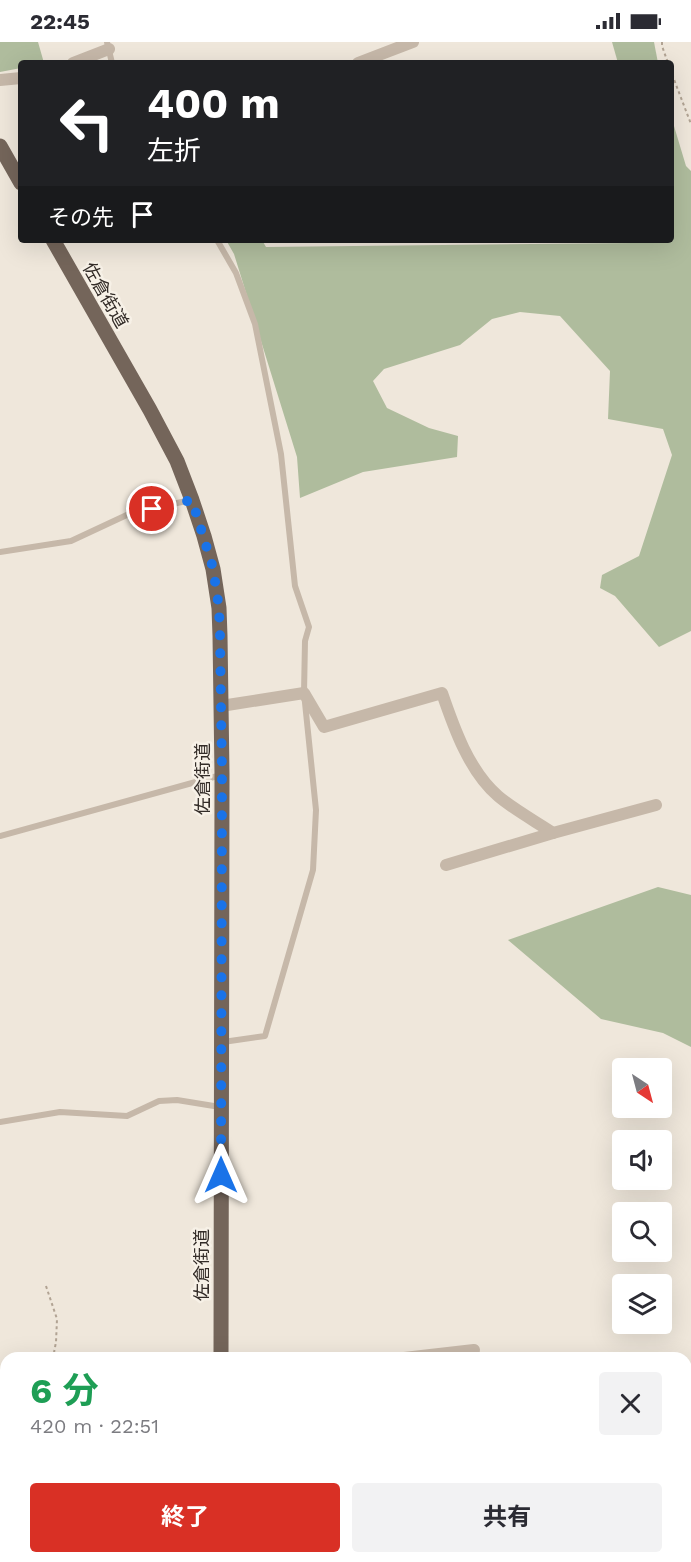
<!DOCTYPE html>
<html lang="ja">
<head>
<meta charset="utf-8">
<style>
	body { margin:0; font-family:"Work Sans","Noto Sans JP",sans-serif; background:#f2f2f3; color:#2b2b33; height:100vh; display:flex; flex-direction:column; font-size:22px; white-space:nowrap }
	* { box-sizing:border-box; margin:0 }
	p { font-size:20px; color:#7c7c81 }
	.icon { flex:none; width:33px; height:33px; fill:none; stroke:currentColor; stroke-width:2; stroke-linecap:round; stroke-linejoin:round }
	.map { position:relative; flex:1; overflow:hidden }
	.panel { position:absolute; left:0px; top:1310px; width:692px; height:212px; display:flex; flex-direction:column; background:#fff; border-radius:18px 18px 0 0; box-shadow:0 6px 24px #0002 }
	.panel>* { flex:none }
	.hud { position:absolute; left:18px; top:18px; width:656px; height:183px; border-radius:6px; box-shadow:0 6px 24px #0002; background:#202124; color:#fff; overflow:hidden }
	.needle { width:39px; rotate:144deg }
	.controls { position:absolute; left:612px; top:1016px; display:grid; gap:12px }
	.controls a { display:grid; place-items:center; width:60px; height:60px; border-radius:6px; background:#fff; box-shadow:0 6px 24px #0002; font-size:30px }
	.pin { position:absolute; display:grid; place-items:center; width:51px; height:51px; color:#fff; margin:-26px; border:3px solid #fff; border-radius:50%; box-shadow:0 2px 6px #0007 }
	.me { position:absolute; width:66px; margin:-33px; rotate:0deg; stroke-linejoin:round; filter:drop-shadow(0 0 4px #0008) }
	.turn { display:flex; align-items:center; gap:21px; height:126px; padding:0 30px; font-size:27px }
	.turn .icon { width:78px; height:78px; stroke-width:2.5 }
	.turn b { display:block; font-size:42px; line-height:51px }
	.then { display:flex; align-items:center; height:57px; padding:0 30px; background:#0003; gap:12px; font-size:22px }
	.round { display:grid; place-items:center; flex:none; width:63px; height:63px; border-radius:6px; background:#f2f2f3 }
	.overview { display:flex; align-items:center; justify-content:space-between; height:102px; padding:0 30px }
	h1 { font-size:36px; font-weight:700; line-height:45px; color:#1e9e55 }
	.cta { display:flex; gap:12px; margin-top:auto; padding:12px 30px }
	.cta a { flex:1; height:69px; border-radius:6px; background:#d93025; color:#fff; font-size:24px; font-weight:700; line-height:69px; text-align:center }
	.cta a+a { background:#f2f2f3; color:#2b2b33 }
	.status { display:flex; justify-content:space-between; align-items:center; height:42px; padding:0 30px; background:#fff; direction:ltr }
	.status svg { height:16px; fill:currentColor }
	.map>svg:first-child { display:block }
</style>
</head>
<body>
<div class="status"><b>22:45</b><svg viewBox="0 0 49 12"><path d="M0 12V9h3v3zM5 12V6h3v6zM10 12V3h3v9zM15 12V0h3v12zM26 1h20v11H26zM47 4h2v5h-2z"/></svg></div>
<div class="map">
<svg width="691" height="1520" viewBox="0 0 691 1520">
	<rect width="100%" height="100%" fill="#efe7db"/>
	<!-- green -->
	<g fill="#afbc9d">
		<polygon points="0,0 38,0 44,21 21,21 21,26 0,30"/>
		<polygon points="612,0 654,0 658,21 618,21"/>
		<polygon points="671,74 686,124 691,129 691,589 659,605 615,554 600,546 602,533 639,514 672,413 663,387 608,377 610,329 560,274 520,270 492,277 460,303 384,327 373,339 387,366 429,386 458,394 457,415 363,430 300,456 297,415 234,212 226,198 262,198 266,205 633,201 636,198 670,198"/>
		<polygon points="658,845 691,853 691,1005 663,991 601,977 508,898"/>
		<polygon points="686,1365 691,1367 691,1487 686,1489"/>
		<polygon points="594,1515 658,1515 653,1520 593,1520"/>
	</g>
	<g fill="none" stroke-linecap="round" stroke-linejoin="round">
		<!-- path -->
		<g stroke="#b1a393" stroke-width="2" stroke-dasharray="3 3" stroke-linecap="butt">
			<polyline points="662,0 662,4 668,21"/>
			<polyline points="670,27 691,82"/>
			<polyline points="46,1244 57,1277 56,1300 53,1316"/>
			<polyline points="686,1355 691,1358"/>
			<polyline points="0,1413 6,1409"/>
		</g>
		<!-- lane -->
		<g stroke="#c6b8a9" stroke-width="6">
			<polyline points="107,0 112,21"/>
			<polyline points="217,198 236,231 255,282 281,412 295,544 309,585 305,599 304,651 316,768 313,828 265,994 223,1000"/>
			<polyline points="0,510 71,499 131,471 191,458"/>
			<polyline points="0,794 221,733"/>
			<polyline points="0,1080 60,1070 127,1074 159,1059 177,1058 220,1065"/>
		</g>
		<!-- street -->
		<g stroke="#c6b8a9" stroke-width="12">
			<polyline points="73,21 109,7"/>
			<polyline points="358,21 413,0"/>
			<polyline points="0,38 21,36"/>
			<path d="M221 664 304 651 324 685 442 651C454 686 469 729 498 754 513 767 535 779 553 791"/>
			<polyline points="446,823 553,791 656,763"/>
			<polyline points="404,1316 474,1308"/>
			<polyline points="265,1520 267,1515"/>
		</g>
		<!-- secondary -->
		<polyline stroke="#99887a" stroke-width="15" points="687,1520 691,1516"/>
		<!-- primary -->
		<g stroke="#74655a" stroke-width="15">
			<polyline points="0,104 21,141"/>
			<polyline points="53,198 150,368 177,419 192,458 204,494 213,527 219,566 220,594 222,732 221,1316"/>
			<polyline points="227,1515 227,1520"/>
		</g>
	</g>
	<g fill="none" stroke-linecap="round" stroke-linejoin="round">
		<!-- route -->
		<polyline stroke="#1a73e8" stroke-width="10" stroke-dasharray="0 18" points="152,467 192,458 213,526 219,566 220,594 222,732 221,1133"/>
	</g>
	<g text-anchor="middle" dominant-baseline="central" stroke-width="5" stroke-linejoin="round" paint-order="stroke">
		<!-- street labels -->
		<g font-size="18" fill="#332c28" stroke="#f7f1e7">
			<text transform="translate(106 253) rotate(60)">佐倉街道</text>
			<text transform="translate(202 737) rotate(-90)">佐倉街道</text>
			<text transform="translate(201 1223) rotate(-90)">佐倉街道</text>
		</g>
	</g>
</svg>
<div class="controls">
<a><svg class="needle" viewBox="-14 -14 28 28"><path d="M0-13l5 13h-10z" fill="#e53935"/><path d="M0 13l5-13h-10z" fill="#7c7c81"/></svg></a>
<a><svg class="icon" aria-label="sound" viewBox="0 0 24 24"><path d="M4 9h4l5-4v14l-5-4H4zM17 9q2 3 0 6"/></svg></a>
<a><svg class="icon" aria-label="search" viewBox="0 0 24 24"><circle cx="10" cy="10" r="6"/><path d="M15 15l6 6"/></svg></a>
<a><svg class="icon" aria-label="layers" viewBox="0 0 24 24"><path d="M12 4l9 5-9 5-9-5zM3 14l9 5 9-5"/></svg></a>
</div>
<div class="pin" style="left:152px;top:467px;background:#d93025"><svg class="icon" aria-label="arrive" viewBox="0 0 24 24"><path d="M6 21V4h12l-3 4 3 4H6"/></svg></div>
<svg class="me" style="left:221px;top:1133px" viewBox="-20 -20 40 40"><path d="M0-17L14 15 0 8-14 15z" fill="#1a73e8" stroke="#fff" stroke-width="4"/></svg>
<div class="hud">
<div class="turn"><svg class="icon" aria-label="left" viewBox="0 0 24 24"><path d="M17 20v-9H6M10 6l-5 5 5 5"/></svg><div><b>400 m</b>左折</div></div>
<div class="then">その先<svg class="icon" aria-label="arrive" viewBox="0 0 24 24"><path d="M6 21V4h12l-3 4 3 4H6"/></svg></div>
</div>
<section class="panel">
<div class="overview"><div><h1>6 分</h1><p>420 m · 22:51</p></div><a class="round"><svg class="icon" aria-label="close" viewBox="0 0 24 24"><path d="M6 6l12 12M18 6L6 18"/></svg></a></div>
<div class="cta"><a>終了</a><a>共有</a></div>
</section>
</div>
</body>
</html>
